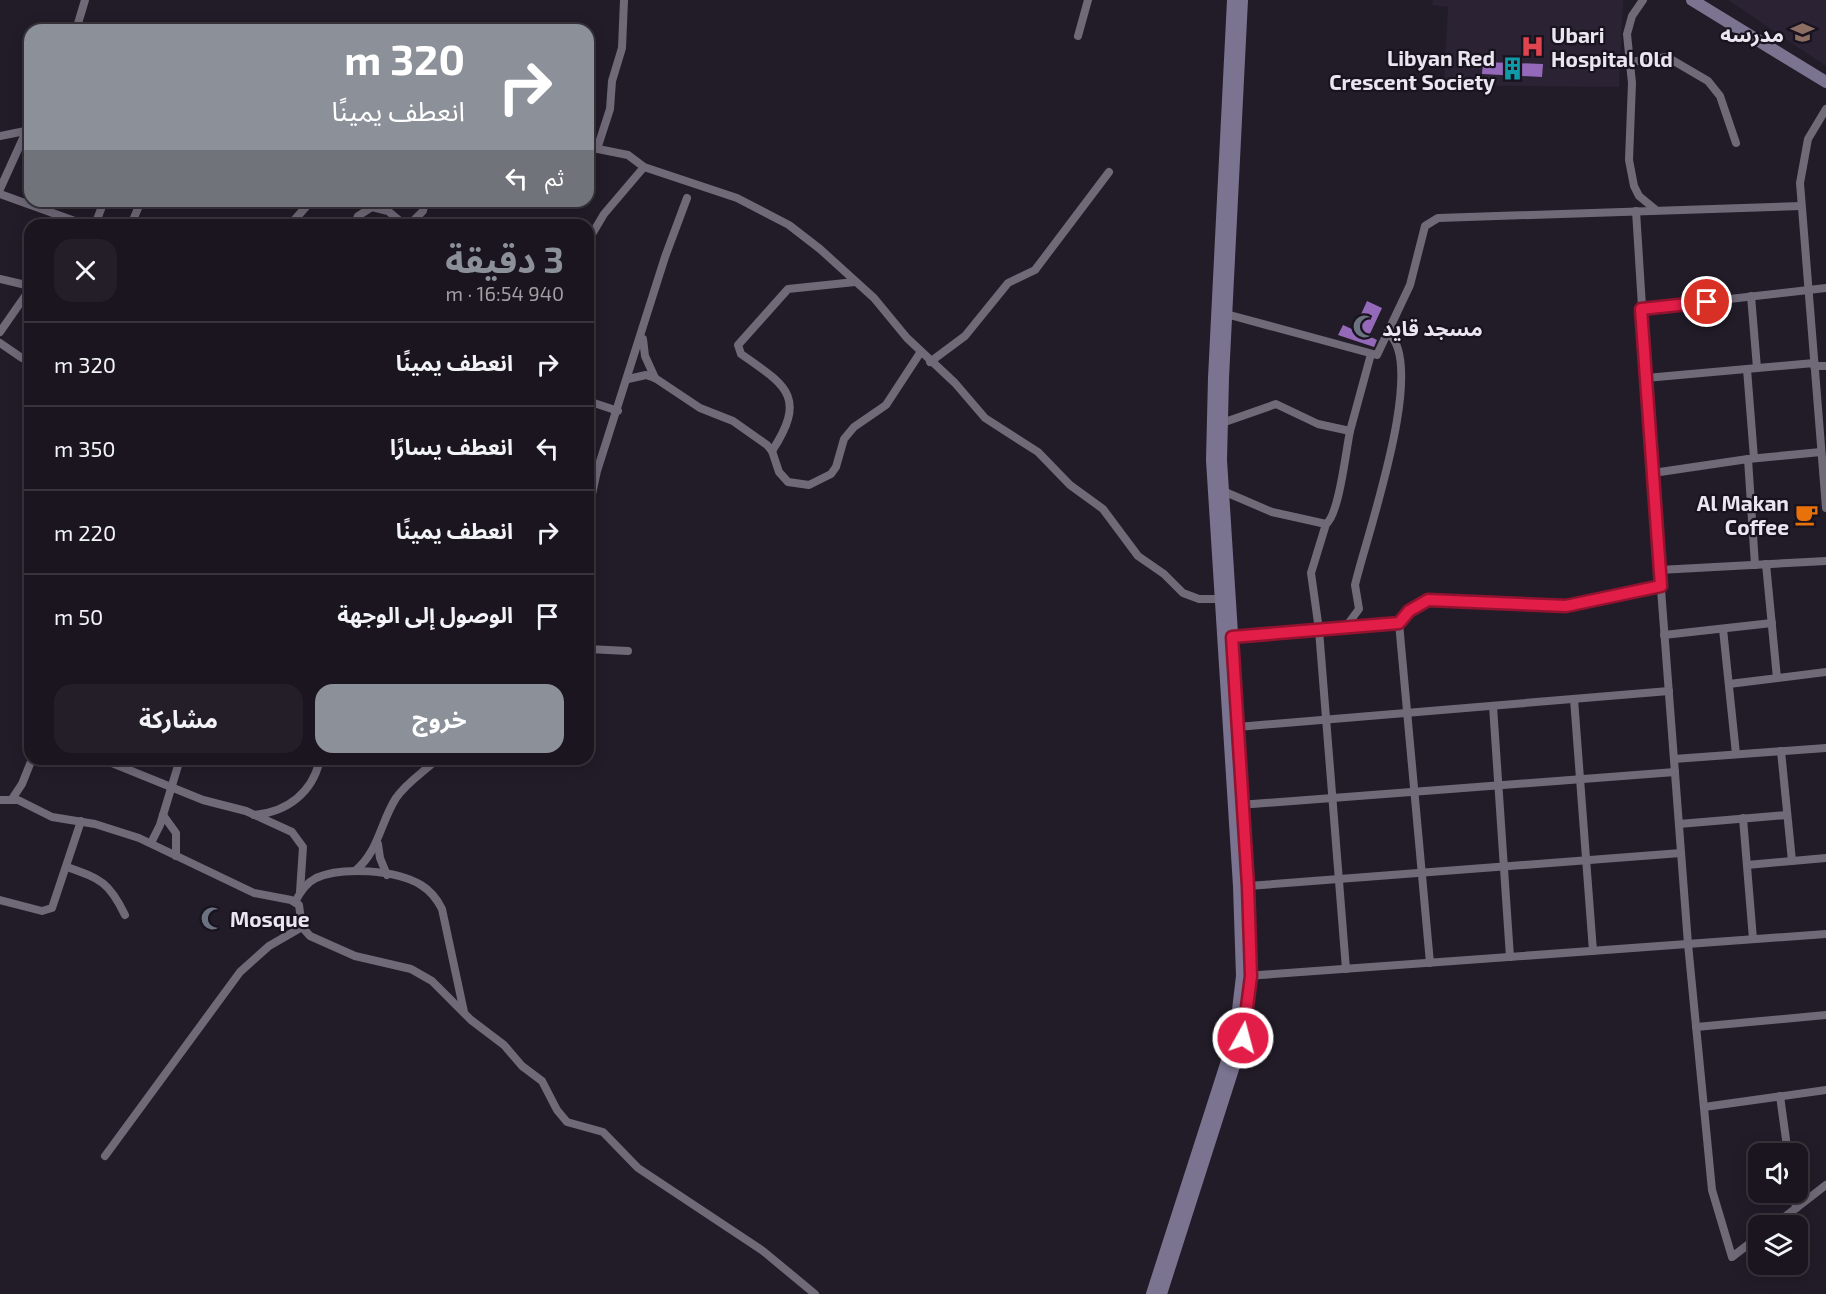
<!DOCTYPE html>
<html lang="ar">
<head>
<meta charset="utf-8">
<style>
	body { margin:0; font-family:"Exo 2","Noto Sans Arabic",sans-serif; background:#231e27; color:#f1f3f6; direction:rtl; height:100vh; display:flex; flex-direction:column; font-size:22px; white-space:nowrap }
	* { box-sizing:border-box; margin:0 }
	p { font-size:20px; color:#9f9fa4 }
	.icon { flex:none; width:33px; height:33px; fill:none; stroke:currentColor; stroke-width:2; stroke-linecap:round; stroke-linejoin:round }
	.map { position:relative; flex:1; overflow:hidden; direction:ltr }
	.panel { position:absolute; left:24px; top:219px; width:570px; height:546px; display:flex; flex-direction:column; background:#1a151e; border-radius:18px; box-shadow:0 3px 15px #0003,0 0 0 2px #38343c; direction:rtl }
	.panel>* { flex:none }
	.hud { position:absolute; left:24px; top:24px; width:570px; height:183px; border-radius:18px; box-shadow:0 3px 15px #0003,0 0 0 2px #38343c; direction:rtl; background:#8c9099; color:#fff; overflow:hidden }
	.fabs { position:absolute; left:1748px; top:1143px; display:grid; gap:12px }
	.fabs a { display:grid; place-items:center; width:60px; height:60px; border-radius:12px; background:#1a151e; box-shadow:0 3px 15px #0003,0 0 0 2px #38343c; font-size:30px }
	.pin { position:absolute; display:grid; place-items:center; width:51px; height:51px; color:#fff; margin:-26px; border:3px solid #fff; border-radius:50%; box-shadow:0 2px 6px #0007 }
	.me { position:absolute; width:66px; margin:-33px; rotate:7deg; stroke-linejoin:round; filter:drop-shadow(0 0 4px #0008) }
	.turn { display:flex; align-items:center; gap:21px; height:126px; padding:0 30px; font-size:27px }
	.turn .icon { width:78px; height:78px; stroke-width:2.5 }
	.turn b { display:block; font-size:42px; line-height:51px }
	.then { display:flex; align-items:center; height:57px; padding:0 30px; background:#0003; gap:12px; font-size:22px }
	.round { display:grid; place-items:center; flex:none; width:63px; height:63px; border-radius:18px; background:#231e27 }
	.summary { display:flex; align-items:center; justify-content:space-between; height:102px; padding:0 30px }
	h1 { font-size:36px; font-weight:700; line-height:45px; color:#8c9099 }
	.action { display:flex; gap:12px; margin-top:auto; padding:12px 30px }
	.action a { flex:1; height:69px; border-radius:18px; background:#8c9099; color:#fff; font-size:24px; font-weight:700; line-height:69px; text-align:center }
	.action a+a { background:#231e27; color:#f1f3f6 }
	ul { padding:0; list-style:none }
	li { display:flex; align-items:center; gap:18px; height:84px; padding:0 30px; border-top:2px solid #38343c }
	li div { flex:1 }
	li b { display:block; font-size:22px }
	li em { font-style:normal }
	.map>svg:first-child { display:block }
</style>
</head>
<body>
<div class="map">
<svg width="1826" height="1294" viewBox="0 0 1826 1294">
	<rect width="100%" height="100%" fill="#221c28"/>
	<!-- built -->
	<g fill="#2b2234">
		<polygon points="1433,0 1623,0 1619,87 1444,85 1448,7 1432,5"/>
		<polygon points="1728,0 1826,0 1826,66"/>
	</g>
	<!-- building -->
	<g fill="#9569b9">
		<polygon points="1483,62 1543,64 1542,77 1482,74"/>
		<polygon points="1367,301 1382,308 1369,336 1377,340 1374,347 1338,335 1343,325 1354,330"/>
	</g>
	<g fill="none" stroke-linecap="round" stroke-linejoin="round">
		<!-- street -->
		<g stroke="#706978" stroke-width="8">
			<polyline points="1643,0 1632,16 1627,34 1632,83 1629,160 1634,186 1639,196 1656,210"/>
			<polyline points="76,30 85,0"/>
			<polyline points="1078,36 1088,0"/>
			<polyline points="1630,62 1667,57 1708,81 1720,96 1736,143"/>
			<polyline points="1826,109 1808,139 1800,183 1826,508"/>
			<polyline points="0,136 30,130"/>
			<polyline points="588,147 628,155 644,167 737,198 789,225 820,249 874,298 907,338 955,383 985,418 1038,452 1070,485 1103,509 1138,556 1164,574 1183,593 1199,599 1220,599"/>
			<polyline points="597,149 610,109 612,81 622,48 624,0"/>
			<polyline points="0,189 30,123"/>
			<polyline points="0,194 86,225"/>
			<polyline points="1636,211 1654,497 1688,944 1712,1190 1732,1257 1758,1237"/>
			<polyline points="95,225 104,201"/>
			<polyline points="131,225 141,201"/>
			<polyline points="290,225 311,201"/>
			<polyline points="354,225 358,216 372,207 388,211 400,221 413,221 423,211 425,201"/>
			<polyline points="588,241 604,214 644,167"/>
			<polyline points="0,279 30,286"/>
			<polyline points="1751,296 1757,368"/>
			<polyline points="1641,309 1826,288"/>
			<polyline points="1226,314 1377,355 1410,285 1425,226 1438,218 1801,206"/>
			<polyline points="0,332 30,289"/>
			<polyline points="643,339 645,356 655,378"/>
			<polyline points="0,343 22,358"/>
			<polyline points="930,362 965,336 1008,283 1035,270 1109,172"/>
			<polyline points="1814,366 1826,366"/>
			<polyline points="1747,369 1754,458"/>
			<polyline points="1646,378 1814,363"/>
			<polyline points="628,379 646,375 655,378 700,408 733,421 767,445 772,451 779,472 788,482 809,485 831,474 836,467 844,439 854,427 886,405 920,353"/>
			<polyline points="588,401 618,411"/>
			<polyline points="1222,423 1276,404 1318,424 1350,431 1371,354"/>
			<path d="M772 451C808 396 785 385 741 354L738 345 788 289 855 282"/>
			<polyline points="1748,459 1755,565"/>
			<polyline points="1653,473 1748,459 1821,452"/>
			<path d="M1223 491 1272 512 1326 524C1339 515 1346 450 1350 431"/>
			<polyline points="588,513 597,471 665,257 687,198"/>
			<polyline points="1326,524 1311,573 1319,630 1346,969"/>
			<polyline points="1766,564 1777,678"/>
			<polyline points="1659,570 1826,561"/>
			<path d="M1345 628 1359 609 1355 585C1366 537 1428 364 1388 333"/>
			<polyline points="1723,629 1736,754"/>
			<polyline points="1664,635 1772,623"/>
			<polyline points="1232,637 1399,623"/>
			<polyline points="588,649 628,651"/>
			<polyline points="1729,684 1826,672"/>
			<polyline points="1574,699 1593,951"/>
			<polyline points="1493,706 1510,957"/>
			<polyline points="1237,727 1669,691"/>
			<polyline points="1781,751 1792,861"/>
			<polyline points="102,759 203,800 246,811 292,832 303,847 300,892"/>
			<polyline points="1674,759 1826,748"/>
			<polyline points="12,799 22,784 32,759"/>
			<polyline points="0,800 18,800 52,817 95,824 139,838 254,893 291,900 299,905 302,927 310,936 355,956 411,969 432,981 471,1020 504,1045 522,1066 542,1081 557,1110 567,1122 603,1132 638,1168 763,1251 815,1294"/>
			<polyline points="1239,805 1675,772"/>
			<polyline points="163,815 176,833 176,856"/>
			<path d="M254 815C288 812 313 792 320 759"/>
			<polyline points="1743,818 1753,939"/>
			<polyline points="1679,824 1787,815"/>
			<polyline points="151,843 160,825 180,759"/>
			<polyline points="378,844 380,858 387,875"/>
			<polyline points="1747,865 1826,858"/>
			<path d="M67 867C101 879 109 882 125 915"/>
			<path d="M355 871C379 851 380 823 396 798 407 782 424 772 437 759"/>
			<polyline points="1248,886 1681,853"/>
			<polyline points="0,900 42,911 52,908 81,821"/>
			<path d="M295 902C300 892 306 883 316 878 342 866 397 870 421 885 431 891 437 899 442 909L464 1012"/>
			<polyline points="1430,963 1399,623 1409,611 1428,600 1566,606 1661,586"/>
			<polyline points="1246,976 1826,934"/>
			<polyline points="1696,1027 1826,1015"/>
			<polyline points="1780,1096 1788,1154"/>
			<polyline points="1704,1107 1826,1090"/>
			<polyline points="105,1156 240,972 269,946 302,927"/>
			<polyline points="1794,1192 1796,1208"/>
			<polyline points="1773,1226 1826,1185"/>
		</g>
		<!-- secondary -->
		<g stroke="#7b7491" stroke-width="12">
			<polyline points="1692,0 1826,82"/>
			<polyline points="1152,1294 1235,1036 1242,976 1239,886 1212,460 1214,378 1233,0"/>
			<polyline points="1161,1294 1243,1038 1251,976 1248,886 1221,460 1223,378 1242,0"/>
		</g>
	</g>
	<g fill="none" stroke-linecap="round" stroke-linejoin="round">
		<defs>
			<polyline id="route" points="1243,1038 1251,976 1248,886 1232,637 1399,623 1409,611 1428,600 1566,606 1661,586 1641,309 1707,302"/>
		</defs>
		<!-- route casing -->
		<use href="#route" stroke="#92132f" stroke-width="15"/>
		<!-- route -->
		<use href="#route" stroke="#e11d48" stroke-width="10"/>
	</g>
	<!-- icons -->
	<defs>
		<symbol id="school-bare" viewBox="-9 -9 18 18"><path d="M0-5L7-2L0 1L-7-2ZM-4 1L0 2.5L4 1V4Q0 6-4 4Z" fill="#8d6e63" stroke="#19131f" stroke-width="2.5" paint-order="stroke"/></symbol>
		<symbol id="hospital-bare" viewBox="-9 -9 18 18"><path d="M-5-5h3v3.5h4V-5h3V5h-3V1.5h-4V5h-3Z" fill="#e0444e" stroke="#19131f" stroke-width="2.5" paint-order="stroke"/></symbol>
		<symbol id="building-bare" viewBox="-9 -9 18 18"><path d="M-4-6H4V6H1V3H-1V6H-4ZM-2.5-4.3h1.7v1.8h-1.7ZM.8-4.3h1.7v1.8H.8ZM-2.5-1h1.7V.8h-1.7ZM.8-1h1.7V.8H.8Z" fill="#0f9aa8" stroke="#19131f" stroke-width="2.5" paint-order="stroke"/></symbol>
		<symbol id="mosque-bare" viewBox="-9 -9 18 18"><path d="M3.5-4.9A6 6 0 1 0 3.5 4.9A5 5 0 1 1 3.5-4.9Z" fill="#6b7280" stroke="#19131f" stroke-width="2.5" paint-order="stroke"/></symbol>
		<symbol id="cafe-bare" viewBox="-9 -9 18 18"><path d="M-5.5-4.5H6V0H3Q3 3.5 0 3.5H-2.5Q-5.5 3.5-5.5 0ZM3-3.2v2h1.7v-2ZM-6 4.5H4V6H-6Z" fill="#e8710a" stroke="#19131f" stroke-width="2.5" paint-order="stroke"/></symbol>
	</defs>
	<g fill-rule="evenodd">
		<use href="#school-bare" x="1786" y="16" width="33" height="33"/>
		<use href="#hospital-bare" x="1516" y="30" width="33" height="33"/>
		<use href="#building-bare" x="1496" y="52" width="33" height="33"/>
		<use href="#mosque-bare" x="1348" y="310" width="33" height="33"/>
		<use href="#cafe-bare" x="1790" y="498" width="33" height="33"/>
		<use href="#mosque-bare" x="196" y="902" width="33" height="33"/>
	</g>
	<g text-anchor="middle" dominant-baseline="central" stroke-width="4.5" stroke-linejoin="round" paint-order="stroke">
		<!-- poi labels -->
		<g font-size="21" font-weight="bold" fill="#eae6ef" stroke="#19131f" text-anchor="end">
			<text x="1784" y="33">مدرسه</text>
			<text x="1551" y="34" text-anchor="start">Ubari<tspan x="1551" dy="24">Hospital Old</tspan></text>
			<text x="1495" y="57">Libyan Red<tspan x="1495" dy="24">Crescent Society</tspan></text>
			<text x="1382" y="327" text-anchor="start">مسجد قايد</text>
			<text x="1789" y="502">Al Makan<tspan x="1789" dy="24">Coffee</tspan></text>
			<text x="230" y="918" text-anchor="start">Mosque</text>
		</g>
	</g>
</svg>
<div class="fabs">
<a><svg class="icon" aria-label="sound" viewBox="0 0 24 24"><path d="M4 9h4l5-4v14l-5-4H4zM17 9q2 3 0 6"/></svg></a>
<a><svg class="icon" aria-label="layers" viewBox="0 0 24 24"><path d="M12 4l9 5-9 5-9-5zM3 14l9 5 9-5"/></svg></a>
</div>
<div class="pin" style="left:1707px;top:302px;background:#d93025"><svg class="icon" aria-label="arrive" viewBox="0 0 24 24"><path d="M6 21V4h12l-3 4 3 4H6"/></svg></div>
<svg class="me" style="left:1243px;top:1038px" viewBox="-20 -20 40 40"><circle r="17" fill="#e11d48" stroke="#fff" stroke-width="3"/><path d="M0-11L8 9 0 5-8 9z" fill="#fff"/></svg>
<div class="hud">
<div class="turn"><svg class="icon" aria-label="right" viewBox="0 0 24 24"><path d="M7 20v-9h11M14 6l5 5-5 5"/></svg><div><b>320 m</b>انعطف يمينًا</div></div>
<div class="then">ثم<svg class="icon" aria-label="left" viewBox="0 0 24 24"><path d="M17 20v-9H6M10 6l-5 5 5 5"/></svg></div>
</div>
<section class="panel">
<div class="summary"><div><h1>3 دقيقة</h1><p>940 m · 16:54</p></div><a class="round"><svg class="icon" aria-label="close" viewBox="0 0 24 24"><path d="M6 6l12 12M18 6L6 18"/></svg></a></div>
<ul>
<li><svg class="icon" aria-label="right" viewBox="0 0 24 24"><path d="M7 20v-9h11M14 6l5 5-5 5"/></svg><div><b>انعطف يمينًا</b></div><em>320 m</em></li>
<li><svg class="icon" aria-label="left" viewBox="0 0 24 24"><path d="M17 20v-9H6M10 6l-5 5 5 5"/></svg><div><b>انعطف يسارًا</b></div><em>350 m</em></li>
<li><svg class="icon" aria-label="right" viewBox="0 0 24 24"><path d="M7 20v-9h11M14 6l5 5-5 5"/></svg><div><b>انعطف يمينًا</b></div><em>220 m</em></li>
<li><svg class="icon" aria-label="arrive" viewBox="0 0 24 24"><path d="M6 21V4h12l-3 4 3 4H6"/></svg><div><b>الوصول إلى الوجهة</b></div><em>50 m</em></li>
</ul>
<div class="action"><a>خروج</a><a>مشاركة</a></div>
</section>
</div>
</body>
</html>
